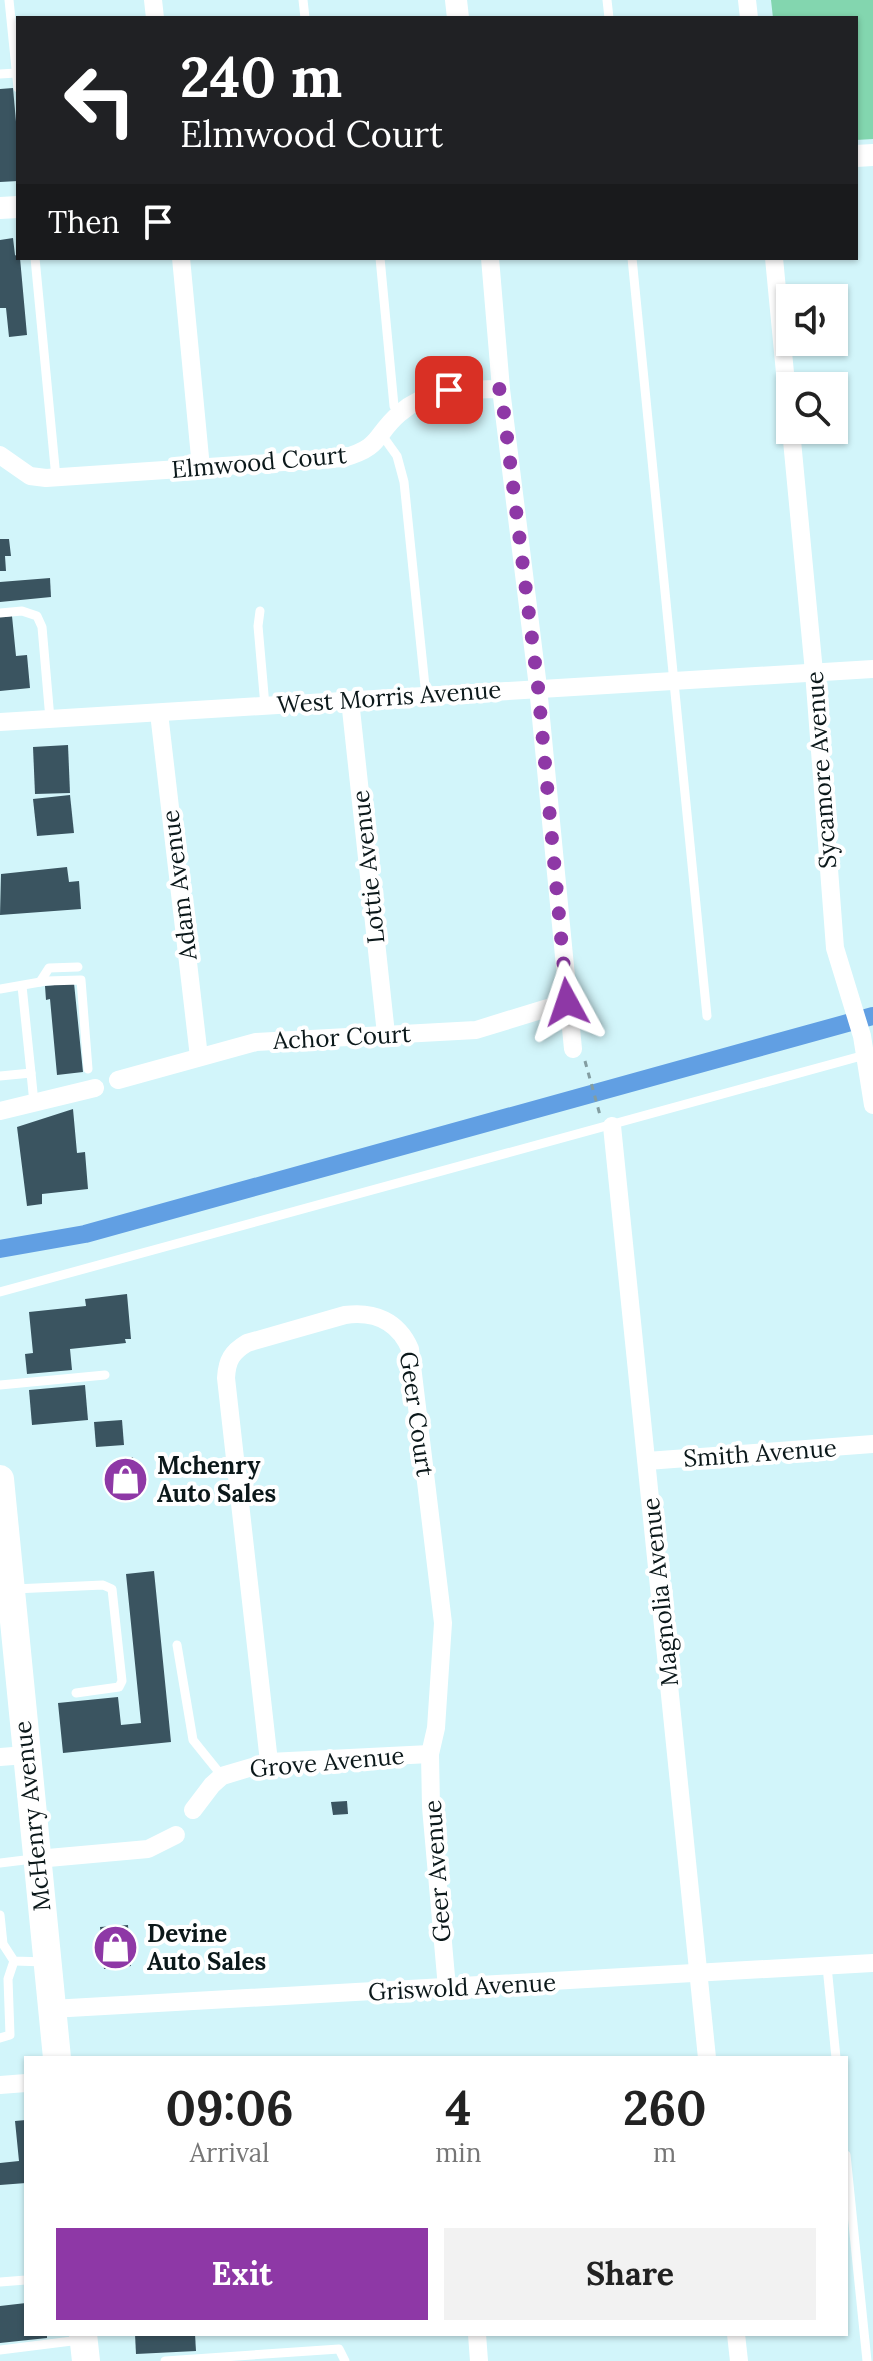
<!DOCTYPE html>
<html lang="en">
<head>
<meta charset="utf-8">
<style>
	body { margin:0; font-family:Lora,serif; background:#f2f2f2; color:#222; height:100vh; display:flex; flex-direction:column; font-size:30px; white-space:nowrap }
	* { box-sizing:border-box; margin:0 }
	p { font-size:26px; color:#767676 }
	.icon { flex:none; width:44px; height:44px; fill:none; stroke:currentColor; stroke-width:2; stroke-linecap:round; stroke-linejoin:round }
	.map { position:relative; flex:1; overflow:hidden }
	.side { position:absolute; left:24px; top:2056px; width:824px; height:280px; display:flex; flex-direction:column; background:#fff; border-radius:0px; box-shadow:0 2px 6px #0004 }
	.side>* { flex:none }
	.guide { position:absolute; left:16px; top:16px; width:842px; height:244px; border-radius:0px; box-shadow:0 2px 6px #0004; background:#202124; color:#fff; overflow:hidden }
	.controls { position:absolute; left:776px; top:284px; display:grid; gap:16px }
	.controls a { display:grid; place-items:center; width:72px; height:72px; border-radius:0px; background:#fff; box-shadow:0 2px 6px #0004; font-size:40px }
	.pin { position:absolute; display:grid; place-items:center; width:68px; height:68px; color:#fff; margin:-34px; border-radius:16px; box-shadow:0 4px 12px #0006 }
	.me { position:absolute; width:88px; margin:-44px; rotate:355deg; stroke-linejoin:round; filter:drop-shadow(0 0 6px #0008) }
	.turn { display:flex; align-items:center; gap:28px; height:168px; padding:0 32px; font-size:36px }
	.turn .icon { width:104px; height:104px; stroke-width:2.5 }
	.turn b { display:block; font-size:56px; line-height:68px }
	.then { display:flex; align-items:center; height:76px; padding:0 32px; background:#0003; gap:16px; font-size:30px }
	.eta { display:flex; justify-content:space-evenly; align-items:center; height:136px; text-align:center }
	.eta b { font-size:48px; font-weight:800; line-height:56px }
	.cta { display:flex; gap:16px; margin-top:auto; padding:16px 32px }
	.cta a { flex:1; height:92px; border-radius:0px; background:#8e38a6; color:#fff; font-size:32px; font-weight:800; line-height:92px; text-align:center }
	.cta a+a { background:#f2f2f2; color:#222 }
	.map>svg:first-child { display:block }
</style>
</head>
<body>
<div class="map">
<svg width="873" height="2361" viewBox="0 0 873 2361">
	<rect width="100%" height="100%" fill="#d2f5fa"/>
	<!-- green -->
	<polygon fill="#83d6af" points="771,0 873,0 873,139 856,140 856,18 773,18"/>
	<g fill="none" stroke-linecap="round" stroke-linejoin="round">
		<!-- canal -->
		<polyline stroke="#619fe3" stroke-width="18" points="0,1249 85,1234 873,1016"/>
	</g>
	<!-- building -->
	<g fill="#3a5460">
		<polygon points="13,88 18,144 18,181 0,182 0,89"/>
		<polygon points="13,238 15,255 20,258 27,335 9,337 6,308 0,308 0,240"/>
		<polygon points="0,539 9,539 11,556 5,556 6,571 0,571"/>
		<polygon points="50,578 51,597 0,602 0,582"/>
		<polygon points="12,616 16,656 27,655 30,688 0,691 0,617"/>
		<polygon points="68,745 70,793 35,794 33,747"/>
		<polygon points="70,795 74,833 37,836 33,799"/>
		<polygon points="67,867 69,882 79,881 81,909 0,915 1,874"/>
		<polygon points="74,983 83,1072 57,1075 50,999 46,1000 45,986"/>
		<polygon points="73,1109 77,1153 85,1152 88,1189 42,1194 42,1204 27,1206 17,1127"/>
		<polygon points="127,1294 131,1339 125,1339 126,1343 70,1349 72,1370 27,1374 25,1354 33,1353 29,1312 86,1306 85,1299"/>
		<polygon points="85,1385 88,1420 32,1425 29,1390"/>
		<polygon points="122,1420 124,1445 96,1447 94,1422"/>
		<polygon points="133,1457 136,1488 128,1489 129,1498 119,1499 117,1470 125,1469 124,1458"/>
		<polygon points="154,1571 171,1742 63,1753 58,1703 118,1697 121,1725 141,1723 126,1574"/>
		<polygon points="347,1801 348,1814 333,1815 331,1802"/>
		<polygon points="128,1925 131,1966 104,1969 100,1927"/>
		<polygon points="26,2120 26,2183 0,2185 0,2163 19,2161 15,2121"/>
		<polygon points="26,2303 26,2334 47,2334 47,2338 0,2343 0,2306"/>
		<polygon points="135,2334 195,2334 196,2351 136,2354"/>
	</g>
	<g fill="none" stroke-linecap="round" stroke-linejoin="round">
		<!-- path -->
		<polyline stroke="#839da1" stroke-width="3" stroke-dasharray="6 6" stroke-linecap="butt" points="585,1061 600,1115"/>
		<!-- service -->
		<g stroke="#fff" stroke-width="9">
			<polyline points="9,0 18,88"/>
			<polyline points="303,0 305,18"/>
			<polyline points="607,0 609,18"/>
			<polyline points="0,74 16,73"/>
			<polyline points="35,258 56,478"/>
			<polyline points="380,258 394,406 399,414"/>
			<polyline points="632,258 707,1016"/>
			<polyline points="382,435 397,456 404,482 426,696"/>
			<polyline points="260,611 258,626 265,706"/>
			<polyline points="0,613 22,611 37,616 42,627 50,719"/>
			<polyline points="40,982 49,968 78,967"/>
			<polyline points="0,989 46,981 81,980 88,1069"/>
			<polyline points="31,1073 34,1103"/>
			<polyline points="0,1076 31,1073 22,986"/>
			<polyline points="0,1292 865,1055"/>
			<polyline points="0,1385 105,1375"/>
			<polyline points="14,1589 103,1585 112,1589 122,1681 119,1687 76,1693"/>
			<polyline points="177,1645 193,1740 222,1776"/>
			<polyline points="0,1863 33,1859"/>
			<polyline points="0,1915 3,1944 14,1961 46,1962"/>
			<polyline points="827,1966 836,2058"/>
			<polyline points="0,2038 10,2035 8,1979 14,1961"/>
			<polyline points="846,2155 867,2361"/>
			<polyline points="0,2282 26,2280"/>
			<polyline points="0,2350 80,2340"/>
			<polyline points="165,2361 339,2349 345,2361"/>
		</g>
		<!-- minor -->
		<g stroke="#fff" stroke-width="18">
			<polyline points="153,0 155,18"/>
			<polyline points="747,0 749,18"/>
			<polyline points="181,258 201,468"/>
			<polyline points="490,258 501,389 538,687 573,1049"/>
			<polyline points="774,258 790,425"/>
			<polyline points="791,430 814,672 835,948 862,1036 873,1105"/>
			<path d="M0 455 30 476 46 478 343 458C383 447 374 435 400 413 429 387 465 390 501 389"/>
			<polyline points="350,700 386,1034"/>
			<polyline points="159,713 199,1057"/>
			<path d="M0 722C291 705 582 685 873 669"/>
			<polyline points="118,1080 256,1042 476,1030 567,1002"/>
			<polyline points="0,1111 95,1088"/>
			<polyline points="612,1126 707,2058"/>
			<polyline points="647,1461 873,1444"/>
			<polyline points="0,1757 26,1755"/>
			<path d="M269 1762 226 1378C227 1360 232 1352 247 1343L345 1315C374 1311 398 1321 410 1349L443 1623 436 1728 430 1754 431 1807 447 1988"/>
			<polyline points="193,1810 212,1785 222,1776 269,1762 430,1754"/>
			<polyline points="37,1859 148,1849 176,1835"/>
			<polyline points="51,2009 873,1963"/>
			<polyline points="0,2085 26,2083"/>
			<polyline points="477,2334 479,2361"/>
			<polyline points="736,2334 739,2361"/>
		</g>
		<!-- tertiary -->
		<g stroke="#fff" stroke-width="22">
			<polyline points="456,0 458,18"/>
			<polyline points="856,156 873,155"/>
			<polyline points="0,208 18,207"/>
		</g>
		<!-- primary -->
		<g stroke="#fff" stroke-width="28">
			<polyline points="0,1479 57,2058"/>
			<polyline points="83,2334 86,2361"/>
		</g>
	</g>
	<g fill="none" stroke-linecap="round" stroke-linejoin="round">
		<!-- route -->
		<polyline stroke="#8e38a6" stroke-width="14" stroke-dasharray="0 25.2" points="449,390 501,389 538,687 567,1002"/>
	</g>
	<!-- icons -->
	<defs>
		<symbol id="shop-disc" viewBox="-11 -11 22 22"><circle r="9.5" fill="#8e38a6" stroke="#fff"/><path d="M-5-2.5h2.3a2.7 3.5 0 0 1 5.4 0H5L5.5 6h-11ZM-1.5-2.5h3a1.5 2.3 0 0 0-3 0Z" fill="#fff"/></symbol>
	</defs>
	<g fill-rule="evenodd">
		<use href="#shop-disc" x="100" y="1454" width="51" height="51"/>
		<use href="#shop-disc" x="90" y="1922" width="51" height="51"/>
	</g>
	<g text-anchor="middle" dominant-baseline="central" stroke-width="8" stroke-linejoin="round" paint-order="stroke">
		<!-- street labels -->
		<g font-size="24" fill="#0b181a" stroke="#fff">
			<text transform="translate(259 462) rotate(-5)">Elmwood Court</text>
			<text transform="translate(389 697) rotate(-4)">West Morris Avenue</text>
			<text transform="translate(821 770) rotate(-94)">Sycamore Avenue</text>
			<text transform="translate(368 867) rotate(-96)">Lottie Avenue</text>
			<text transform="translate(179 885) rotate(-97)">Adam Avenue</text>
			<text transform="translate(342 1037) rotate(-3)">Achor Court</text>
			<text transform="translate(417 1414) rotate(82)">Geer Court</text>
			<text transform="translate(760 1453) rotate(-4)">Smith Avenue</text>
			<text transform="translate(660 1592) rotate(-96)">Magnolia Avenue</text>
			<text transform="translate(327 1762) rotate(-5)">Grove Avenue</text>
			<text transform="translate(32 1816) rotate(-96)">McHenry Avenue</text>
			<text transform="translate(437 1871) rotate(-94)">Geer Avenue</text>
			<text transform="translate(462 1987) rotate(-3)">Griswold Avenue</text>
		</g>
		<!-- poi labels -->
		<g font-size="24" font-weight="bold" fill="#0b181a" stroke="#fff" text-anchor="start">
			<text x="157" y="1465">Mchenry<tspan x="157" dy="28">Auto Sales</tspan></text>
			<text x="147" y="1933">Devine<tspan x="147" dy="28">Auto Sales</tspan></text>
		</g>
	</g>
</svg>
<div class="controls">
<a><svg class="icon" aria-label="sound" viewBox="0 0 24 24"><path d="M4 9h4l5-4v14l-5-4H4zM17 9q2 3 0 6"/></svg></a>
<a><svg class="icon" aria-label="search" viewBox="0 0 24 24"><circle cx="10" cy="10" r="6"/><path d="M15 15l6 6"/></svg></a>
</div>
<div class="pin" style="left:449px;top:390px;background:#d93025"><svg class="icon" aria-label="arrive" viewBox="0 0 24 24"><path d="M6 21V4h12l-3 4 3 4H6"/></svg></div>
<svg class="me" style="left:567px;top:1002px" viewBox="-20 -20 40 40"><path d="M0-17L14 15 0 8-14 15z" fill="#8e38a6" stroke="#fff" stroke-width="4"/></svg>
<div class="guide">
<div class="turn"><svg class="icon" aria-label="left" viewBox="0 0 24 24"><path d="M17 20v-9H6M10 6l-5 5 5 5"/></svg><div><b>240 m</b>Elmwood Court</div></div>
<div class="then">Then<svg class="icon" aria-label="arrive" viewBox="0 0 24 24"><path d="M6 21V4h12l-3 4 3 4H6"/></svg></div>
</div>
<section class="side">
<div class="eta">
<div><b>09:06</b><p>Arrival</p></div>
<div><b>4</b><p>min</p></div>
<div><b>260</b><p>m</p></div>
</div>
<div class="cta"><a>Exit</a><a>Share</a></div>
</section>
</div>
</body>
</html>
